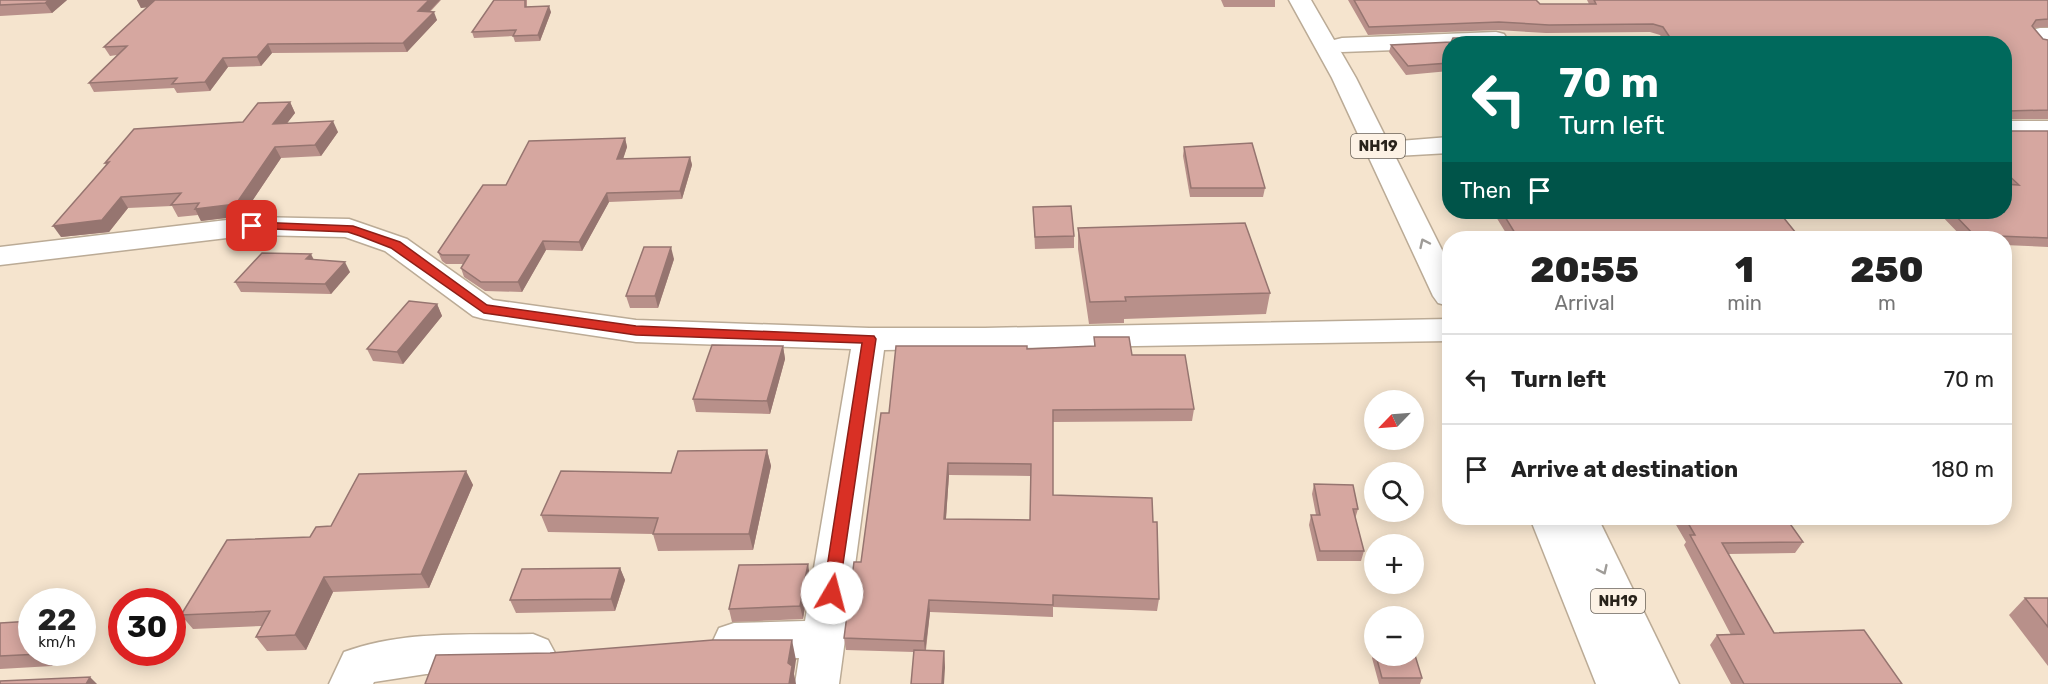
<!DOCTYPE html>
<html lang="en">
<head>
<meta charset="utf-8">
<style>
	body { margin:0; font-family:Rubik,sans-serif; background:#f6f6f6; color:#222; height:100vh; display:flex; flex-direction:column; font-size:22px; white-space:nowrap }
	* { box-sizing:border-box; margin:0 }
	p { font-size:20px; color:#767676 }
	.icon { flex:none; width:33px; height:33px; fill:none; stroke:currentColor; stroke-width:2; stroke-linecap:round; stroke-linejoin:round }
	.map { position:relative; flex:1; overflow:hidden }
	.panel { position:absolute; left:1442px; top:231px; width:570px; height:294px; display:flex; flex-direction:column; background:#fff; border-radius:24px; box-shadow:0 3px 15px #0003 }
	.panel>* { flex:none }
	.top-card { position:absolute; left:1442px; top:36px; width:570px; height:183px; border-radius:24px; box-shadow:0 3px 15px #0003; background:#00695c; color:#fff; overflow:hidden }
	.needle { width:39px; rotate:245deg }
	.controls { position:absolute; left:1364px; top:390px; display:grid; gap:12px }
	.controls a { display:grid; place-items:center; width:60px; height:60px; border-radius:50%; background:#fff; box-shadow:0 3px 15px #0003; font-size:30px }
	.speed { position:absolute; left:18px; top:588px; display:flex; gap:12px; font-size:30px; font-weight:700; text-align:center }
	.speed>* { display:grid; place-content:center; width:78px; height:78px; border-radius:50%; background:#fff; box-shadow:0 3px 15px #0003; line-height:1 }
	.speed small { font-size:15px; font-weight:400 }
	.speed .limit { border:9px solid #d22; background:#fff; color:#111 }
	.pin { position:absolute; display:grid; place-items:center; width:51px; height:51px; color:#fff; margin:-26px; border-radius:12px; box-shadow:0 3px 9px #0006 }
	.me { position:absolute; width:66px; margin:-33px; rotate:8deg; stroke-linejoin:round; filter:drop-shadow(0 0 4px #0008) }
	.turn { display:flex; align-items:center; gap:21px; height:126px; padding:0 18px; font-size:27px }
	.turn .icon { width:78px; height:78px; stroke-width:2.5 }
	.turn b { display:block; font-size:42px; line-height:51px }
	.then { display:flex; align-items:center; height:57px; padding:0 18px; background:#0003; gap:12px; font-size:22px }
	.eta { display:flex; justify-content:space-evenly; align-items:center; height:102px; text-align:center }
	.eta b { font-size:36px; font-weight:800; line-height:42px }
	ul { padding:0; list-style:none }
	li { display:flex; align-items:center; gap:18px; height:90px; padding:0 18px; border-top:2px solid #e0e0e0 }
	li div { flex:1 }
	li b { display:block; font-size:22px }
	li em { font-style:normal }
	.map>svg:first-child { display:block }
</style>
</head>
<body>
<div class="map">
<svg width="2048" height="684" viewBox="0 0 2048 684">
	<rect width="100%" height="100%" fill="#f5e4ce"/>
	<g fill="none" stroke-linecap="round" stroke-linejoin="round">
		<defs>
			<g id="minor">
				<polygon points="2040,28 2048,28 2048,47 2040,45 2029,35 2032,30"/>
				<polygon points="1496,32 1504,34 1507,39 1504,44 1449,44 1449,48 1342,52 1334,50 1330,45 1334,40 1342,38"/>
				<rect x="2004" y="121" width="44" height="16"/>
				<polygon points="1449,137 1449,153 1396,156 1387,154 1383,148 1387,142"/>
				<polygon points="252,217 349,219 407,239 493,300 636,320 869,328 985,328 1449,319 1449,341 884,350 839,684 795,684 799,658 734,659 719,654 713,641 719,628 734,623 805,621 851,349 636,342 484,319 473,316 385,251 345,237 252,235 0,265 0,247"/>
				<path d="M533 634 548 640 555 653 548 666 533 672 426 674 374 682 373 684H329L344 652C403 630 471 635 533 634Z"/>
			</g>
			<g id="highway">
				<polygon points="1289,0 1311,0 1356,78 1449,264 1449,306 1438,303 1433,296 1332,78"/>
				<polygon points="1530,518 1598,518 1679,684 1596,684"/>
			</g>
		</defs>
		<!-- minor casing -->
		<use href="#minor" stroke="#bbab96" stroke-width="3"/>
		<!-- highway casing -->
		<use href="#highway" stroke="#bbab96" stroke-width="3"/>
		<!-- minor -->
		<use href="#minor" fill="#fff" fill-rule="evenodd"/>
		<!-- highway -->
		<use href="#highway" fill="#fff" fill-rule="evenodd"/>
	</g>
	<!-- wall -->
	<g fill="#b8908a" fill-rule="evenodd">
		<polygon points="0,0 67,0 52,13 0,16"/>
		<polygon points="137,0 441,0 430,12 437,20 407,52 272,53 261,66 228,67 210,91 177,93 174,88 94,92 89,83 117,55 110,56 104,47 147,7 141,8"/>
		<polygon points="494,0 527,0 527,7 551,12 540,41 515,42 513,36 474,38 472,32"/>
		<polygon points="1221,0 1275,0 1275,7 1224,7"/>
		<polygon points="1348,0 1536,0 1540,4 1589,4 1587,0 2048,0 2048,27 2033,28 2043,39 2048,40 2048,119 2007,119 2007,129 2009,131 2048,131 2048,247 2004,245 2004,238 1963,238 1938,212 2004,212 2004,44 1449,44 1449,71 1406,75 1389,52 1391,45 1662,38 1660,35 1650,32 1546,33 1497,30 1368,35"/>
		<polygon points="290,102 295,113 287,123 338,132 321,156 281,158 242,216 201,221 198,215 178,217 172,206 128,208 109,232 61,237 106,165 105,163 243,122"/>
		<polygon points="625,138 627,147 623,159 690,157 692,165 682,199 609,202 582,251 546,250 522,292 485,291 464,277 461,268 463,264 446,264 442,261 438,252 506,185"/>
		<polygon points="1184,147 1265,188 1263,197 1190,197 1183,156"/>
		<polygon points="1033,207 1074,236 1074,248 1035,249"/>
		<polygon points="1493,212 1779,212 1800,238 1509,238"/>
		<polygon points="1078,228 1270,293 1266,314 1124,319 1124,323 1089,324 1078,249"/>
		<polygon points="674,259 658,308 630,308 626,296"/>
		<polygon points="314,260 350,272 331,294 241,292 235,282"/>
		<polygon points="437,304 442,316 403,364 373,361 367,349"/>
		<path d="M1094 337 1132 355 1194 409 1192 421 1053 422V495L1159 599 1157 611 1053 607V617L930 612 926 650 944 651 945 668 914 652 846 650 844 638 861 562 889 413 1027 349 1094 346ZM949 475 1031 476 1030 520 946 519Z"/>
		<polygon points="783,346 785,359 770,414 696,412 693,399"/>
		<polygon points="767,450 771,466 753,550 658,551 653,534 548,532 541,515 671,473"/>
		<polygon points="466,471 473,485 429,588 333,592 306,650 267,651 256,637 262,626 193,629 181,615 310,537 331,526"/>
		<polygon points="1314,484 1358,509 1355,519 1364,551 1361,561 1317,561 1309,525 1311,515 1316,515 1312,494"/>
		<polygon points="1672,518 1786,518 1803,542 1795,553 1728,554 1774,633 1902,684 1731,684 1710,645 1717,635 1731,635 1684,545 1686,542"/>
		<polygon points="620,568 625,580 615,611 516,613 510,600"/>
		<polygon points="810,577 803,619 732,622 729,609"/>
		<polygon points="2025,598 2048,598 2048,666 2009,615"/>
		<polygon points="0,623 32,652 61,652 52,666 0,669"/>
		<polygon points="1374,654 1374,656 1413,656 1422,678 1420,684 1379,684 1372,658"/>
	</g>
	<!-- shaded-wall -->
	<g fill="#967570">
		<polygon points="49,0 67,0 52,13 45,3"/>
		<polygon points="137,0 161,0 163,5 141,8"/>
		<polygon points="429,0 440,0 421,20 418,11"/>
		<polygon points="549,6 551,12 540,41 538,35"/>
		<polygon points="434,12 437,20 407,52 403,43"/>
		<polygon points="268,44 272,53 261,66 257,57"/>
		<polygon points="223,58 228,67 210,91 205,82"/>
		<polygon points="290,102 295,113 278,135 273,124"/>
		<polygon points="333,121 338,132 321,156 315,145"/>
		<polygon points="625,138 627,147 620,168 617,159"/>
		<polygon points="275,147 281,158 242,216 201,221 195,209"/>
		<polygon points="690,157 692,165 682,199 680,191"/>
		<polygon points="607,193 609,202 582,251 579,242"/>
		<polygon points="121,197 128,208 109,232 61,237 53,226"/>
		<polygon points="543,241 546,250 522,292 518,282"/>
		<polygon points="671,247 674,259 658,308 655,296"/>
		<polygon points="311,254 316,264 306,259"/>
		<polygon points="345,262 350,272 331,294 325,284"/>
		<polygon points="437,304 442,316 403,364 397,352"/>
		<polygon points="783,346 785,359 770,414 767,401"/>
		<polygon points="767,450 771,466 753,550 749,534"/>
		<polygon points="948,463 949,475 945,531 944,519"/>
		<polygon points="466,471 473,485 429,588 421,574"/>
		<polygon points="808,564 810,577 803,619 800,606"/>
		<polygon points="620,568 625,580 615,611 611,599"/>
		<polygon points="324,577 333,592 306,650 295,635"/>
		<polygon points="929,600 930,612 925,653 924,641"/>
		<polygon points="792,640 796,660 794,674 796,684 789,684 788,663"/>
		<polygon points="944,651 945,668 944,684 942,684"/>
		<polygon points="40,652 61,652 52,666 40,654"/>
		<polygon points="90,677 97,684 86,684"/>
	</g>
	<!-- building -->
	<g fill="#d6a7a0" stroke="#967570" stroke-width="1.5" fill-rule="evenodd">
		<polygon points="0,0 49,0 45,3 0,5"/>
		<polygon points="155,0 429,0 418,11 434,12 403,43 268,44 257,57 223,58 205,82 172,84 177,78 89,83 127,46 104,47"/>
		<polygon points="494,0 525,0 525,7 549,6 538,35 513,36 516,30 472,32"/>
		<polygon points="1354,0 1536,0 1540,4 1596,4 1594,0 2048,0 2048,19 2036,20 2032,26 2043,39 2048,40 2048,110 2008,111 2007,129 2009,131 2048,131 2048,238 1974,235 1952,212 2004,212 2004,184 2019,185 2004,171 2004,44 1449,44 1449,63 1408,66 1391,45 1451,42 1453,38 1667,38 1669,36 1663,27 1653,24 1549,25 1499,22 1369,27"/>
		<polygon points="290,102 273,124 333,121 315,145 275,147 236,204 195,209 199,203 171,205 181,193 121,197 102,220 53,226 109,162 105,163 134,129 243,122 258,103"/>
		<polygon points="625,138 617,159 690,157 680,191 607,193 579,242 543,241 518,282 481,282 461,268 469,255 442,255 438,252 483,185 506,185 529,141"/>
		<polygon points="1252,143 1265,188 1191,188 1184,147"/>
		<polygon points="1071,206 1074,236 1035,237 1033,207"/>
		<polygon points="1502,212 1779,212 1800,238 1518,238"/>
		<polygon points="1245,223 1270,293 1125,297 1126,301 1090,302 1078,228"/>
		<polygon points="644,247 671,247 655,296 626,296"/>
		<polygon points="262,253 311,254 306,259 345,262 325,284 235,282"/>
		<polygon points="409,301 437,304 397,352 367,349"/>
		<path d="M1094 337H1129L1132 355H1185L1194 409 1053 410V495L1152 498 1153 522H1157L1159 599 1053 595V605L929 600 924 641 844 638 854 562H861L881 413H889L896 346H1027V349L1095 346ZM948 463 1031 464 1030 520 944 519Z"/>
		<polygon points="712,345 783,346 767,401 693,399"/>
		<polygon points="767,450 749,534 653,534 658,518 541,515 561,471 671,473 678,451"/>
		<polygon points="466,471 421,574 324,577 295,635 256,637 270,611 181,615 227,540 310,537 316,527 331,526 359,474"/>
		<polygon points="1314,484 1353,485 1358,509 1353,509 1364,551 1320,551 1311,515 1320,515"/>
		<polygon points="1685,518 1786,518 1803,542 1722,543 1774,633 1864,630 1902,684 1744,684 1717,635 1744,634 1690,535 1695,535"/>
		<polygon points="808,564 800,606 729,609 739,565"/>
		<polygon points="620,568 611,599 510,600 522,569"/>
		<polygon points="2025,598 2048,598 2048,627"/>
		<polygon points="32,621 32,652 40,652 40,654 0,656 0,623"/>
		<polygon points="713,640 792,640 788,663 792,666 789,684 425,684 436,655 550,653"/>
		<polygon points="914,650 944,651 942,684 911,684"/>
		<polygon points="1413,652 1414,652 1422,678 1382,678 1376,656 1413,656"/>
		<polygon points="90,677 86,684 0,684 0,681"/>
	</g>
	<!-- one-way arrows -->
	<defs><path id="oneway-chevron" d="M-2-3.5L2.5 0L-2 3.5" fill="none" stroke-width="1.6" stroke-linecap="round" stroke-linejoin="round" transform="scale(1.5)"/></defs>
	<g stroke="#9f9c98">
		<use href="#oneway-chevron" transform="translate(1424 243) rotate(-115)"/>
		<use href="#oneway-chevron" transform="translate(1603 570) rotate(65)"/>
	</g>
	<!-- route -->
	<polygon fill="#d93025" stroke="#8d1f18" stroke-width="1.5" points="252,222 353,226 400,242 487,305 636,326 874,336 876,339 838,598 832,600 826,598 823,593 862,343 636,335 484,313 391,248 360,236 348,232 248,228 248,223"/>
	<g text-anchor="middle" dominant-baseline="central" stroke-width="4.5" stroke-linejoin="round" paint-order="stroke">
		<!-- shield labels -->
		<g fill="#fdf2e5" stroke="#696158" stroke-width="1.5">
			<rect x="1351" y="134" width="54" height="24" rx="4.5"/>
			<rect x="1591" y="589" width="54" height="24" rx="4.5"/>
		</g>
		<g font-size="15" font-weight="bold" fill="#29231b">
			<text x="1378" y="146">NH19</text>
			<text x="1618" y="601">NH19</text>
		</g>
	</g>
</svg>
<div class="controls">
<a><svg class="needle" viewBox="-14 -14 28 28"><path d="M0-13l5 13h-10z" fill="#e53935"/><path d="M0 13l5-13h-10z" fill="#767676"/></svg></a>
<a><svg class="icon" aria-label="search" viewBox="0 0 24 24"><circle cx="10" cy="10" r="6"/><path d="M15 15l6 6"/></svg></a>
<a>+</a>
<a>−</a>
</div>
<div class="speed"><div>22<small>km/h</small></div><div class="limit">30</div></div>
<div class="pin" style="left:252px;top:226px;background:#d93025"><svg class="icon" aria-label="arrive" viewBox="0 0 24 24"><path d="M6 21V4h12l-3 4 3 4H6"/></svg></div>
<svg class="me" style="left:832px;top:593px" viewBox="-20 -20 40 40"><circle r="19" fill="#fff"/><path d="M0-13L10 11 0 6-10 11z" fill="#d93025"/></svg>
<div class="top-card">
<div class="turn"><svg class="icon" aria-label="left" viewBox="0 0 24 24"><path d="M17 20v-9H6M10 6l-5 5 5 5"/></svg><div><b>70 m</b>Turn left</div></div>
<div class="then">Then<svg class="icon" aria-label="arrive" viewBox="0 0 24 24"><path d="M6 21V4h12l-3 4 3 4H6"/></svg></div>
</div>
<section class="panel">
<div class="eta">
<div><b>20:55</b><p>Arrival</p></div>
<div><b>1</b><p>min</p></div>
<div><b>250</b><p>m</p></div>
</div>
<ul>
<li><svg class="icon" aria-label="left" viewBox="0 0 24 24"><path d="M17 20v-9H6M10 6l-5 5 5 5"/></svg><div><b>Turn left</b></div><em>70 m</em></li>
<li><svg class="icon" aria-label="arrive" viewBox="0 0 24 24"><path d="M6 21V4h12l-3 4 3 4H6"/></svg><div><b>Arrive at destination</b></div><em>180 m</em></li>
</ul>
</section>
</div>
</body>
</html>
